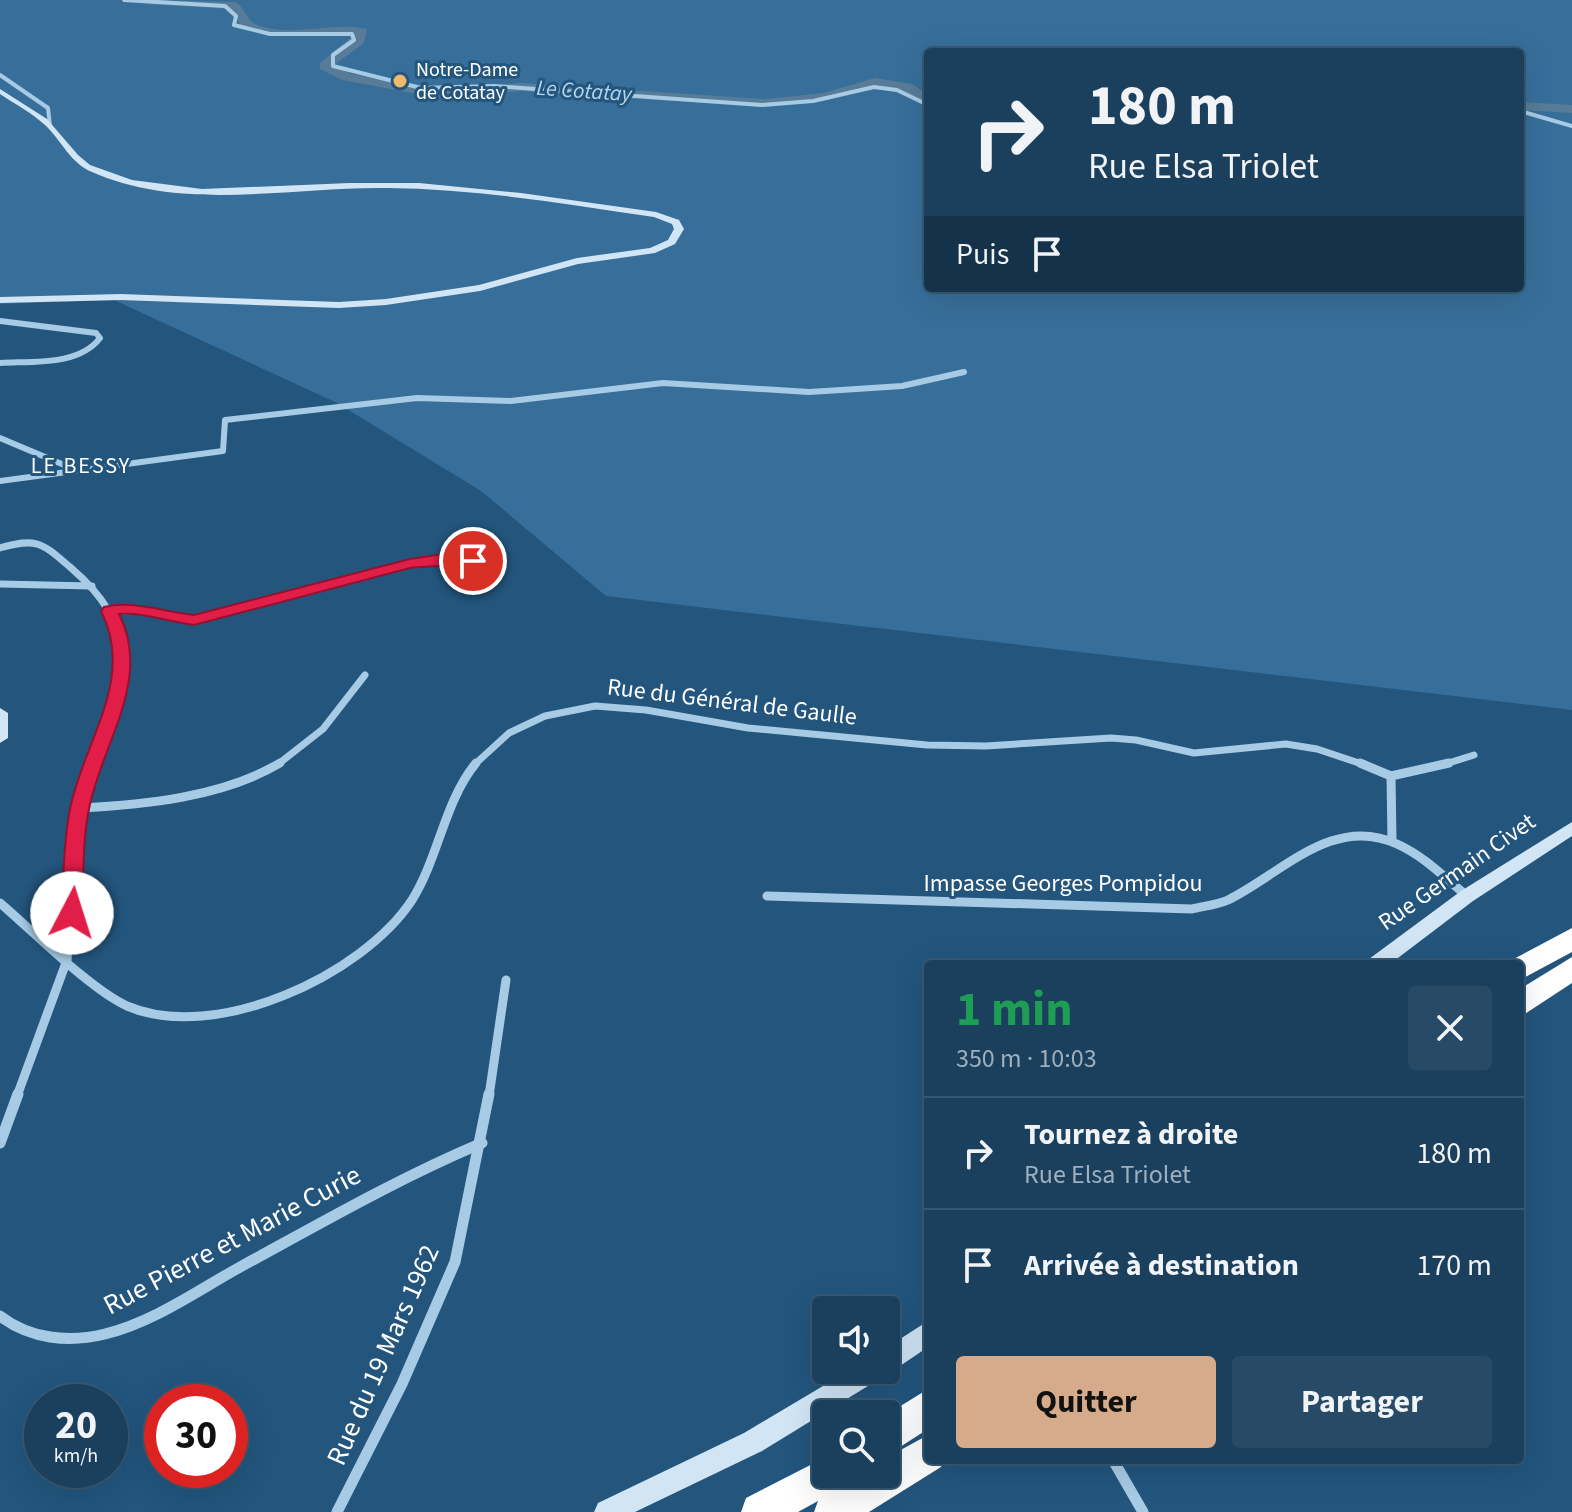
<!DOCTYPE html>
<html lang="fr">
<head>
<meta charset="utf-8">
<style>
	body { margin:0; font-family:"Source Sans 3",sans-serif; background:#274b67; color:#f1f3f6; height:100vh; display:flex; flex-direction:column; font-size:30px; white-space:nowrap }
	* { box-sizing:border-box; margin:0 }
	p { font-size:26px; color:#9fafbc }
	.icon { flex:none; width:44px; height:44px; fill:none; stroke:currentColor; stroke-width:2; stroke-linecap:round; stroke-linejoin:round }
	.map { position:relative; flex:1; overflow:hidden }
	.details { position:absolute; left:924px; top:960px; width:600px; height:504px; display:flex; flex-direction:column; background:#1a405e; border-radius:8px; box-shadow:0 8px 32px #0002,0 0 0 2px #385973 }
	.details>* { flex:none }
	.banner { position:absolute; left:924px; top:48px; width:600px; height:244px; border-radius:8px; box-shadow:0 8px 32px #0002,0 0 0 2px #385973; background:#1a405e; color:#f1f3f6; overflow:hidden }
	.controls { position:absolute; left:812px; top:1296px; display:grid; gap:16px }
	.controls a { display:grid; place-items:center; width:88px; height:88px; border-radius:8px; background:#1a405e; box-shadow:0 8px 32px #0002,0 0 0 2px #385973; font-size:40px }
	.speed { position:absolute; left:24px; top:1384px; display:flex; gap:16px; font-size:40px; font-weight:700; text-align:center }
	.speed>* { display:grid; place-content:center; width:104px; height:104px; border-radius:50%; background:#1a405e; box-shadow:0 8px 32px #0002,0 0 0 2px #385973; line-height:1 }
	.speed small { font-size:20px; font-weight:400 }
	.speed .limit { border:12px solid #d22; background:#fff; color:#111 }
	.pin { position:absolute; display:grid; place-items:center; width:68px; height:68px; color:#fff; margin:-34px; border:4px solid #fff; border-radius:50%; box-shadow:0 2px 8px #0007 }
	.me { position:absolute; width:88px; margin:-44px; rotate:5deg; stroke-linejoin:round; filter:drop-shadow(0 0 6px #0008) }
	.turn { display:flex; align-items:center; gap:28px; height:168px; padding:0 32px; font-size:36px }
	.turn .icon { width:104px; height:104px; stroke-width:2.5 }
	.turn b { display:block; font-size:56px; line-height:68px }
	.then { display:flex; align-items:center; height:76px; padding:0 32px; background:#0003; gap:16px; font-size:30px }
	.round { display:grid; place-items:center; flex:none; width:84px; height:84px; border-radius:8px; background:#274b67 }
	.summary { display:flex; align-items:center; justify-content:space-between; height:136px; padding:0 32px }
	h1 { font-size:48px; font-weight:700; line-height:60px; color:#1e9e55 }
	.action { display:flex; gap:16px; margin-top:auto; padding:16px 32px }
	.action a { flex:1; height:92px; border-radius:8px; background:#d6ab8b; color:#111; font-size:32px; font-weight:700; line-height:92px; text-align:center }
	.action a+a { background:#274b67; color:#f1f3f6 }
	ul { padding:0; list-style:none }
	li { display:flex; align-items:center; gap:24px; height:112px; padding:0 32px; border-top:2px solid #385973 }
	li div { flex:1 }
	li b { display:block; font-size:30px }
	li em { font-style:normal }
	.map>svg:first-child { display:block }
</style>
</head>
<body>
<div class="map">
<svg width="1572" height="1512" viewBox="0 0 1572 1512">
	<rect width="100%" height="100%" fill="#23557d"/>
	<!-- green -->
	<path fill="#376f9a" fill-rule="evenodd" d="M0 0H1572V710L606 596 481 491 337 403 114 300 0 304ZM928 52H1520V288H928Z"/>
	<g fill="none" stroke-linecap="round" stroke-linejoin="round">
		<!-- river -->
		<g fill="#587c98" fill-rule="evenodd">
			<path d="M139 0 235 2C245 7 246 20 255 24 289 39 332 21 367 29L364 43 334 65 351 74 434 89 521 83 765 99 824 93 875 78 912 84 928 95V106L903 91 876 86 825 101 765 107 521 91 434 97 342 80 320 69V63L355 34 275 36 242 28 231 9 145 4Z"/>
			<polygon points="1520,102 1572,105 1572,113 1520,110"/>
		</g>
		<!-- street-far4 -->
		<g stroke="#a7cbe5" stroke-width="4">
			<polyline points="124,0 225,6 236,16 234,25 270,34 352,34 354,40 333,55 333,66 421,88 494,86 762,105 813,101 874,87 897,90 928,105"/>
			<polyline points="0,75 48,108 50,126"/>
			<polyline points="1520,111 1572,126"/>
		</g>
		<!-- street-far3 -->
		<g stroke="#a7cbe5" stroke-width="6">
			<path d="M0 321 96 333 100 338C79 366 32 361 0 363"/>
			<polyline points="0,438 76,470"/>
			<polyline points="0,481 223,451 225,420 417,398 511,401 663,383 809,392 841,390 902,386 964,372"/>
		</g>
		<!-- street-far2 -->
		<g stroke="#a7cbe5" stroke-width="7">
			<path d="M0 548C37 537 42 543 70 567 147 633 123 681 94 765"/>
			<polyline points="0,584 92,586"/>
			<polyline points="109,611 141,611 194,620 410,564 443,559 502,564"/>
			<polyline points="277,765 323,729 365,675"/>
			<polyline points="474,765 509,733 545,716 595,706 646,710 748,728 927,745 986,746 1111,738 1136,740 1194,753 1286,744 1317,749 1365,765"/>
			<polyline points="1442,765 1474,755"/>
		</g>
		<!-- street-far1 -->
		<g stroke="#a7cbe5" stroke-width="9">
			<polyline points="1360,763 1391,776"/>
			<path d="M79 808C144 805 223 797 280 763"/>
			<polyline points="1392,841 1391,776 1449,763"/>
			<path d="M767 896 1192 909C1204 906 1217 905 1228 900 1281 874 1333 814 1397 844 1424 856 1445 878 1467 896"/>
			<path d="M0 903C34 932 90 989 127 1006 215 1044 363 975 412 900 439 857 444 802 476 763"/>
			<polyline points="17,1096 67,960 79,808 95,763"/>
			<polyline points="489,1096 506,980"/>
		</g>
		<!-- street -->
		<g stroke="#a7cbe5" stroke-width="11">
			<polyline points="0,1143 18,1094"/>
			<path d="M0 1316C30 1339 69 1343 105 1334 154 1322 198 1290 242 1266 321 1223 399 1178 482 1143"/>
			<polyline points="1113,1460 1143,1512"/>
			<polyline points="337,1512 402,1384 455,1262 489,1094"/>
		</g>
		<!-- secondary -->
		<g fill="#d1e5f5" fill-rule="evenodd">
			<path d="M0 89 47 119 78 155 90 165 132 180 202 189 350 183H419L521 193 656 212 679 220 684 229 675 244 655 253 578 264 480 291 386 305 339 308 121 300 0 303V297L121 294 339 302 386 299 479 285 577 258 650 248 668 240 674 229 672 224 654 217C566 204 477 189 388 188 290 186 186 213 92 172 70 163 62 141 45 125 32 113 15 104 0 94Z"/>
			<polygon points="0,708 8,713 8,738 0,743"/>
			<polygon points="1572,822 1572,836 1473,901 1390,964 1367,964 1369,959 1461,891"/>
			<polygon points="928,1321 928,1347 894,1370 884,1373 881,1378 762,1451 635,1512 594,1512 598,1503 744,1433 850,1370 886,1370 886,1348"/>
		</g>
		<!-- highway -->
		<g fill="#fff" fill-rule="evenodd">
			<polygon points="1572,928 1572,952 1520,980 1520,964 1509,964 1510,961"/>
			<polygon points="1572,957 1572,983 1520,1017 1520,989"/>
			<polygon points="928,1389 928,1429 886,1456 886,1415"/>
			<polygon points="928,1435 928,1460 944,1460 941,1467 869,1512 814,1512 818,1501 798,1512 741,1512 746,1498 826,1457 826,1474 849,1474 845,1483 860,1474 886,1474 886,1458"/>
		</g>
	</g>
	<!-- route -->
	<path fill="#e11d48" stroke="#92132f" stroke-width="2" d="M443 554 473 557 480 561C474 566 424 566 410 568L194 625C170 622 143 612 119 614 153 680 101 745 89 809 82 842 84 879 82 913L72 921 64 919 61 913C64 879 63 843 70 809 83 742 136 680 101 611L104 607C134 600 164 612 194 615L410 559Z"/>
	<!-- markers -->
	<circle fill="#f0b96b" stroke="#23557d" stroke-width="3" cx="400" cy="81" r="8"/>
	<g text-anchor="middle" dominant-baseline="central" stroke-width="6" stroke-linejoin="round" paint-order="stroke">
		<!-- far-poi labels -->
		<g font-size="20" fill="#fff" stroke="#23557d" text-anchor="start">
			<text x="416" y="70">Notre-Dame<tspan x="416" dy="23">de Cotatay</tspan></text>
		</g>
		<!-- far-water labels -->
		<g font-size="22" font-style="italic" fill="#b3d5ed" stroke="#23557d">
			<text transform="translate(584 91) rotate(4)">Le Cotatay</text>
		</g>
		<!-- far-neighbourhood labels -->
		<g font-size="22" letter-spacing="2" fill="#fff" stroke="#23557d">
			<text x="81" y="466">LE BESSY</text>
		</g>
		<!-- street labels -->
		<g font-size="24" fill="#fff" stroke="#23557d">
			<text transform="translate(732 702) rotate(7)">Rue du Général de Gaulle</text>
			<text transform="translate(1457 872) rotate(-35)">Rue Germain Civet</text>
			<text x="1063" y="883">Impasse Georges Pompidou</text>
		</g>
		<!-- near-street labels -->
		<g font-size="28" fill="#fff" stroke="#23557d">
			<text transform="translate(232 1240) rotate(-28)">Rue Pierre et Marie Curie</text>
			<text transform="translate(383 1355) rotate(-66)">Rue du 19 Mars 1962</text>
		</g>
	</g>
</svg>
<div class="controls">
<a><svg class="icon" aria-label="sound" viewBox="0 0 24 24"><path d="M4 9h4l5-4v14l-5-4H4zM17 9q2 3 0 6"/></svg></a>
<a><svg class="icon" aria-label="search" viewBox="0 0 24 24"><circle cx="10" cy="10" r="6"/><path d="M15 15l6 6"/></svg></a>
</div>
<div class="speed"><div>20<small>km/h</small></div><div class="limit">30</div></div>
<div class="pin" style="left:473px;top:561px;background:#d93025"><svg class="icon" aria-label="arrive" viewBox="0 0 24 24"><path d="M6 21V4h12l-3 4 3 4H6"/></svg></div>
<svg class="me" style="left:72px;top:913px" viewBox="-20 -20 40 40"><circle r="19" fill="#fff"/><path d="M0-13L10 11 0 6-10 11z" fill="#e11d48"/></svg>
<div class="banner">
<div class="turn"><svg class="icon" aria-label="right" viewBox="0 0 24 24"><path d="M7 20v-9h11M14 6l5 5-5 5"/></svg><div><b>180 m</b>Rue Elsa Triolet</div></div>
<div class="then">Puis<svg class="icon" aria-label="arrive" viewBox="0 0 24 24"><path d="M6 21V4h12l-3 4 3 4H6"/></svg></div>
</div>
<section class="details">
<div class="summary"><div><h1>1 min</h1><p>350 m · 10:03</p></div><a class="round"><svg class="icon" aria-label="close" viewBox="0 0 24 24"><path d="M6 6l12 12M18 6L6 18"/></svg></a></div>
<ul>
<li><svg class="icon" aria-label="right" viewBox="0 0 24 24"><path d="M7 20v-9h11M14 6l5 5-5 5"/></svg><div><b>Tournez à droite</b><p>Rue Elsa Triolet</p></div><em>180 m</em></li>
<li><svg class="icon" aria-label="arrive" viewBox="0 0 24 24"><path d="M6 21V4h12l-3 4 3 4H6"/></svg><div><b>Arrivée à destination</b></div><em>170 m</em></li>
</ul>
<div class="action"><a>Quitter</a><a>Partager</a></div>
</section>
</div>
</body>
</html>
